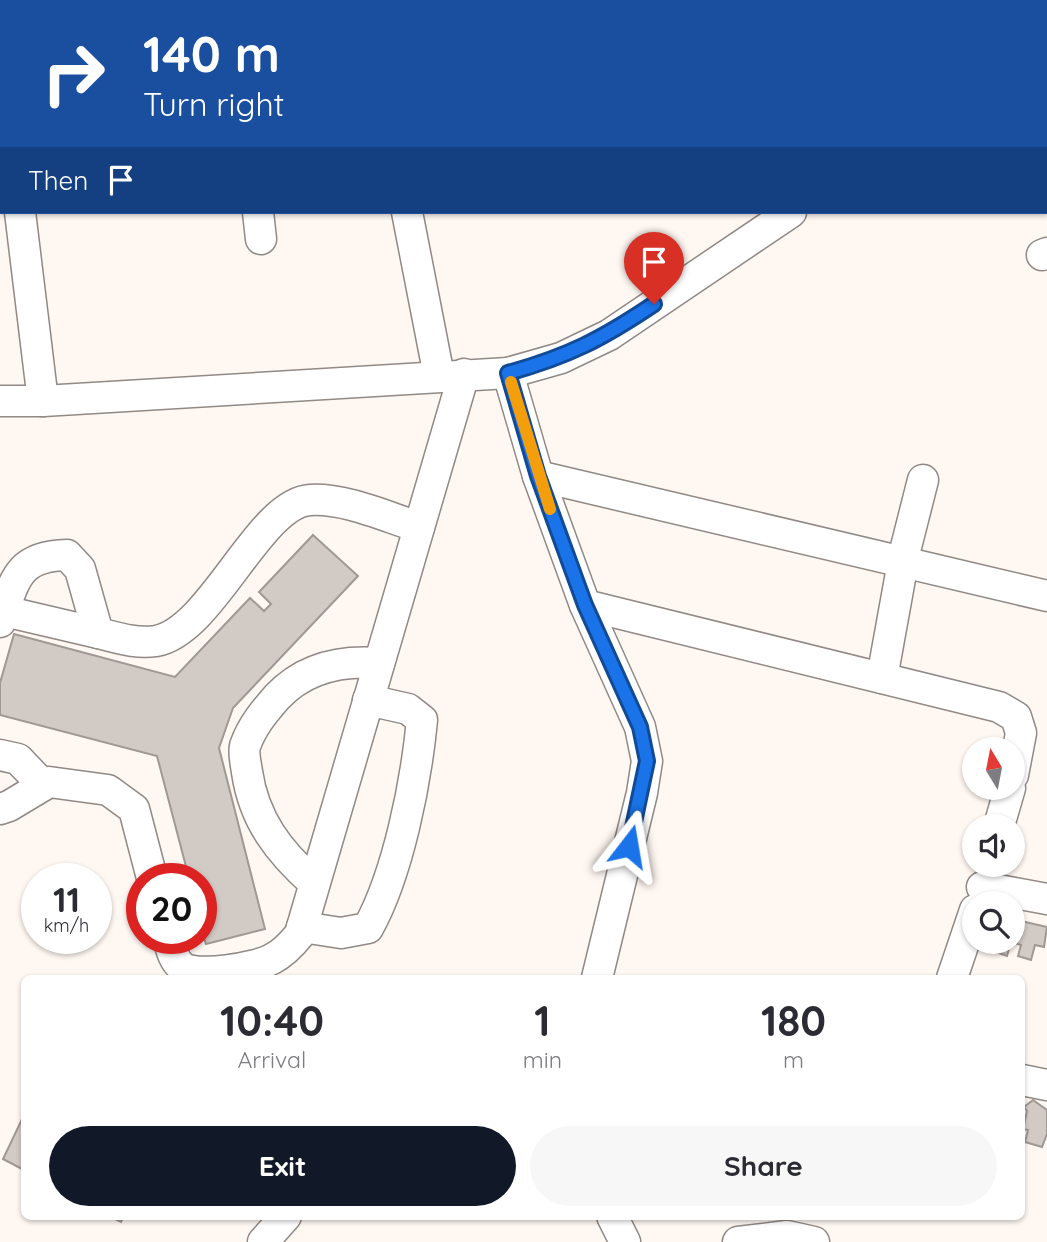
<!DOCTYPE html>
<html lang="en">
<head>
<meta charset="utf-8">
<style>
	body { margin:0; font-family:Quicksand,sans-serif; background:#f7f7f7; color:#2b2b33; height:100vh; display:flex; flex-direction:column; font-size:26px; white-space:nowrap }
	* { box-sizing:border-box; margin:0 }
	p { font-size:23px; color:#7c7c81 }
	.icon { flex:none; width:38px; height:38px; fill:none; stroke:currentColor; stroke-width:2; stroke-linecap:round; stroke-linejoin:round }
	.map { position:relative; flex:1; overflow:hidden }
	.panel { position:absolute; left:21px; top:975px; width:1004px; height:245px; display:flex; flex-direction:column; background:#fff; border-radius:10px; box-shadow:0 2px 5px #0004 }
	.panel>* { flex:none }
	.top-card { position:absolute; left:0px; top:0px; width:1048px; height:214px; box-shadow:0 2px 5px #0004; background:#1a4fa0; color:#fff; overflow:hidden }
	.needle { width:46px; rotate:350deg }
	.fabs { position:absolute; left:962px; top:737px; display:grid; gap:14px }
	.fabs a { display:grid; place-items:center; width:63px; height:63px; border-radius:50%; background:#fff; box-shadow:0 2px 5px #0004; font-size:35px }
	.speed { position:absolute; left:21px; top:863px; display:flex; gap:14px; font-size:35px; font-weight:700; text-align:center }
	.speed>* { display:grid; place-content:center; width:91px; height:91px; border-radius:50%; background:#fff; box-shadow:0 2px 5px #0004; line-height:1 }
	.speed small { font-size:18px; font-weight:400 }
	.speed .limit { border:10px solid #d22; background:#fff; color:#111 }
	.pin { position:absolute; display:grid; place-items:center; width:60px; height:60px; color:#fff; margin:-72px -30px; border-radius:50% 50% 50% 0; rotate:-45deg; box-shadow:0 0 7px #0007 }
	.pin .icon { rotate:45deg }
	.me { position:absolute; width:77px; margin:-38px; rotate:14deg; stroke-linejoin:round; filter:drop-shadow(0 0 5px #0008) }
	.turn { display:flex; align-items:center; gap:24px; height:147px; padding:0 28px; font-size:32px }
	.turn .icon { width:91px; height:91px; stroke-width:2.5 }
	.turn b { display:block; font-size:49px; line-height:60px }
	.then { display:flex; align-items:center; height:66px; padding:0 28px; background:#0003; gap:14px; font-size:26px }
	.eta { display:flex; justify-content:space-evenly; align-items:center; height:119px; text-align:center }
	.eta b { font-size:42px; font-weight:700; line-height:49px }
	.primary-button { display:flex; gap:14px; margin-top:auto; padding:14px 28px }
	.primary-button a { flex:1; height:80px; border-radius:42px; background:#111827; color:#fff; font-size:28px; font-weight:700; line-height:80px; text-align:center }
	.primary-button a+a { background:#f7f7f7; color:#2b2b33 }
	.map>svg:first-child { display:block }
</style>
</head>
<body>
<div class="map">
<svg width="1047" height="1242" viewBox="0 0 1047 1242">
	<rect width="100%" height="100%" fill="#fff7f2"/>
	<!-- building -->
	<g fill="#d2cac5" stroke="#9f9893" stroke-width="2">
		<polygon points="159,0 444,0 445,2 160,2"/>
		<polygon points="668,0 883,0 884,2 668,2"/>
		<polygon points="313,535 358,576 233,708 219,748 265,929 206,944 201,928 201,878 189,878 157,756 0,715 0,683 14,634 175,677 250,598 264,611 271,604 259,592"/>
		<polygon points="1013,919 1047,927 1044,947 1035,945 1031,960 1018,956 1021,945 1011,942 1007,956 990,950 992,942 1013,942"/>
		<polygon points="1033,1100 1047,1110 1047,1134 1042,1147 1025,1142 1028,1130 1023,1129 1027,1111 1024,1107"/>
		<polygon points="24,1115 24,1170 3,1159"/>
		<polygon points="109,1216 124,1216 121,1222"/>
	</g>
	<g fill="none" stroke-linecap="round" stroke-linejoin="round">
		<defs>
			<g id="minor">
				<polyline points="1046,39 1047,39"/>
				<polyline points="0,56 2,70"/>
				<polyline points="20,212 43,401"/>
				<polyline points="258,212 261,239"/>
				<polyline points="407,212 439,376"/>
				<polyline points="1042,255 1047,253"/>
				<polyline points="508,373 538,476 585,605 640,727 647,761 642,793 597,978"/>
				<polyline points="0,401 43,401 508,373 561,358 609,335 791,212"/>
				<polyline points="538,476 1047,596"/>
				<polyline points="585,605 999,707 1016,717 1021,733 1013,775"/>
				<polyline points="4,611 98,633"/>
				<path d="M0 622C15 581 16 556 67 555L80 569 98 633C118 638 136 644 156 641 212 631 259 503 310 500 346 498 386 517 419 527"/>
				<polyline points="882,678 905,551 923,480"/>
				<polyline points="0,755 18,759 43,785"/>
				<polyline points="0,809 9,806 49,782 108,790 134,809 152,878"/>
				<polyline points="999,826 1010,788"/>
				<path d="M314 883C279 852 254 820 247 772 246 764 243 753 245 746 252 726 264 712 277 697 304 668 341 660 379 663"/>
				<polyline points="982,887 1047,899"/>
				<path d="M302 927 341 933 368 928C398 874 416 783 422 720L408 709 368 700"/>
				<path d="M168 938C171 948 173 960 182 967 198 978 255 968 272 959 284 953 292 944 300 934L464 374"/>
				<polyline points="952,978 975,910"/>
				<polyline points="1022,1080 1047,1085"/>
				<polyline points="612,1216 625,1242"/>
				<polyline points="263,1242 286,1216"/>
				<polyline points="738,1242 787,1236 814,1242"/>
			</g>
		</defs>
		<!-- minor casing -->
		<use href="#minor" stroke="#908985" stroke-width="33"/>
		<!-- minor -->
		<use href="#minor" stroke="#fff" stroke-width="30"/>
	</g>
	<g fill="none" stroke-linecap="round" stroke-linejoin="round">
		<defs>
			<path id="route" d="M629 846 647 761 640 727 585 605 538 476 508 373C569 356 602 339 654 304"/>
		</defs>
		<!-- route casing -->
		<use href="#route" stroke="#114b97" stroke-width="18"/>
		<!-- route -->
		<use href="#route" stroke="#1a73e8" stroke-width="12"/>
		<!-- slow -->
		<polyline stroke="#f59e0b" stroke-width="12" points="511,382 550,509"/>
	</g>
</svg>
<div class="fabs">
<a><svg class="needle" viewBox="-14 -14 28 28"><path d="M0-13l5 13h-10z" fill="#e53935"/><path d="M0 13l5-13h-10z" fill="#7c7c81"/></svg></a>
<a><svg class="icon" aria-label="sound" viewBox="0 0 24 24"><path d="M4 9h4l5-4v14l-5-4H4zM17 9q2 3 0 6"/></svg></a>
<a><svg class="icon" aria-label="search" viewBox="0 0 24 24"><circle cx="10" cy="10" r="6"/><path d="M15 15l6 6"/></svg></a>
</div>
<div class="speed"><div>11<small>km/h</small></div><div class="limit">20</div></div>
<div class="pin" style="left:654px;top:304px;background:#d93025"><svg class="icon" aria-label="arrive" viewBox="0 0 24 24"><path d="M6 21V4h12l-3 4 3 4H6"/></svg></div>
<svg class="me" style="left:629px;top:846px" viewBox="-20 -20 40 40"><path d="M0-17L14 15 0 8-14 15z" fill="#1a73e8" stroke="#fff" stroke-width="4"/></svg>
<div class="top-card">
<div class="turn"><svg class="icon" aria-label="right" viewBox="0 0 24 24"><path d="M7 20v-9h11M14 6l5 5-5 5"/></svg><div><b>140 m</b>Turn right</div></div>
<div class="then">Then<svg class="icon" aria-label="arrive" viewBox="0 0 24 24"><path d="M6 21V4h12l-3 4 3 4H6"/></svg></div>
</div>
<section class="panel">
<div class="eta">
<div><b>10:40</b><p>Arrival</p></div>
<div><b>1</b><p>min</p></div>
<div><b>180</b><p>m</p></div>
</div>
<div class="primary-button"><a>Exit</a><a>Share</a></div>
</section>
</div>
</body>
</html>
